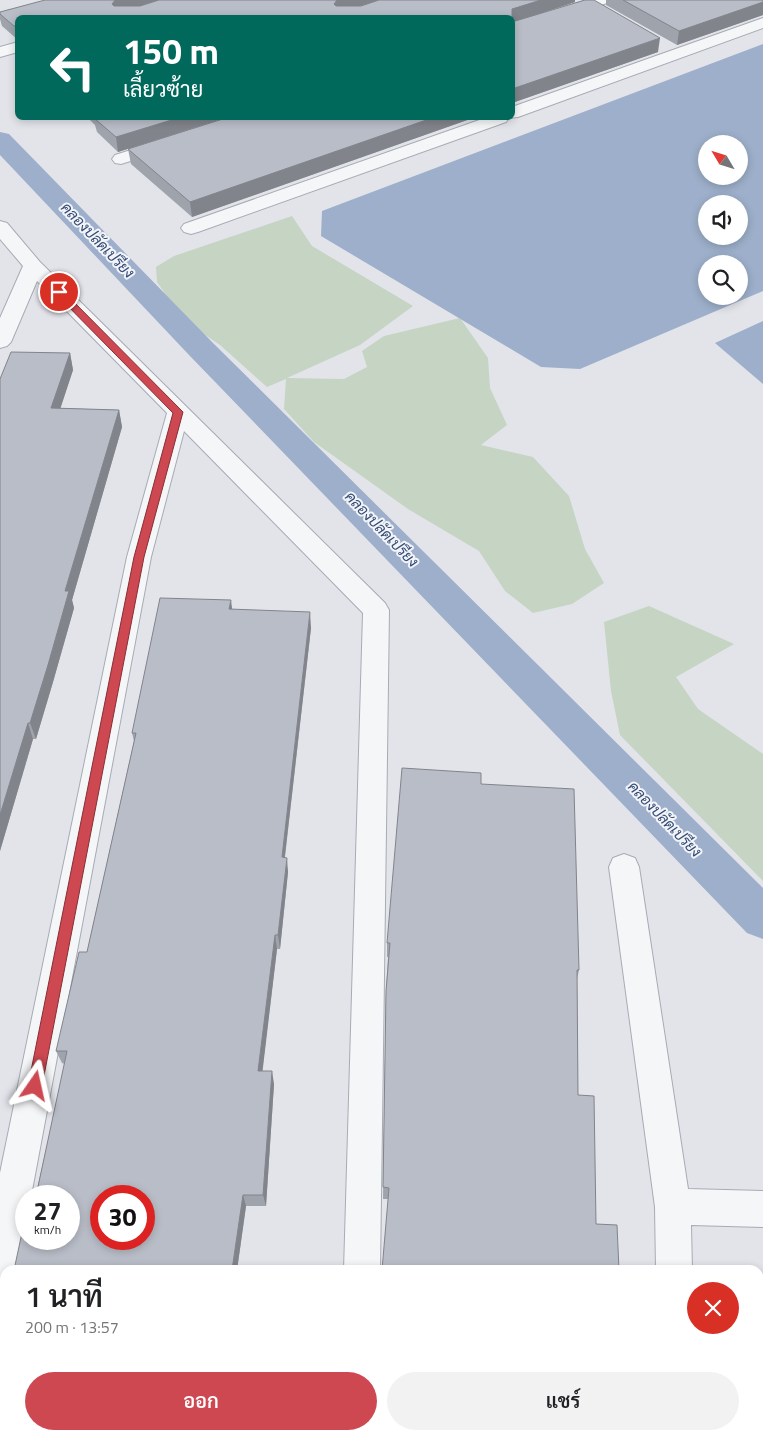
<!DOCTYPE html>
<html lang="th">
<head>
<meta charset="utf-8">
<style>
	body { margin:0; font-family:"Titillium Web",Sarabun,sans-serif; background:#f2f2f2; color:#202124; height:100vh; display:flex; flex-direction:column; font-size:19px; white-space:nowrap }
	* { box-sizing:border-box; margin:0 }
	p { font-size:16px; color:#757577 }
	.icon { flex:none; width:28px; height:28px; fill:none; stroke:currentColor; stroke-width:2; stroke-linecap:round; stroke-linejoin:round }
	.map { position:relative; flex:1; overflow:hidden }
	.side { position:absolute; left:0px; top:1265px; width:764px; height:175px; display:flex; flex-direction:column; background:#fff; border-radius:15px 15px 0 0; box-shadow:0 2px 8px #0003 }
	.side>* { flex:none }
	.top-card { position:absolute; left:15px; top:15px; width:500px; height:105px; border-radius:8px; box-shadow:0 2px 8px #0003; background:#00695c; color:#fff; overflow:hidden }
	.needle { width:32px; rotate:308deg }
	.buttons { position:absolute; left:698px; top:135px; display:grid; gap:10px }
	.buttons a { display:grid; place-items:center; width:50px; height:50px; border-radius:50%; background:#fff; box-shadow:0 2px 8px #0003; font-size:25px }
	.speed { position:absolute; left:15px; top:1185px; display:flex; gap:10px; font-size:25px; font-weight:700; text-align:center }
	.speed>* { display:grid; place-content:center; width:65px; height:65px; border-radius:50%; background:#fff; box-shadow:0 2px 8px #0003; line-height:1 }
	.speed small { font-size:12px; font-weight:400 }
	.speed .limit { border:8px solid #d22; background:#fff; color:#111 }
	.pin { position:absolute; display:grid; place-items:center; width:42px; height:42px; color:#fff; margin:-21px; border:2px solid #fff; border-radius:50%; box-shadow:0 1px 5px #0007 }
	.me { position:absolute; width:55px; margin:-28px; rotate:11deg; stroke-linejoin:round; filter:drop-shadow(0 0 4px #0008) }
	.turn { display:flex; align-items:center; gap:18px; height:105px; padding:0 25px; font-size:22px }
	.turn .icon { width:65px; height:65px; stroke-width:2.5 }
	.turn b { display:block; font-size:35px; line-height:42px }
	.round { display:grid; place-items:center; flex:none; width:52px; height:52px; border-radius:26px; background:#f2f2f2 }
	.head { display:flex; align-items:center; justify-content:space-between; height:85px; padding:0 25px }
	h1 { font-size:30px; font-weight:600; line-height:38px }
	.button { display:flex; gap:10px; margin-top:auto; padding:10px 25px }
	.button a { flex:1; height:58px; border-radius:30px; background:#ce4851; color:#fff; font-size:20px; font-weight:600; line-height:58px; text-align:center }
	.button a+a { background:#f2f2f2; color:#202124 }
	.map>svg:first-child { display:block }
</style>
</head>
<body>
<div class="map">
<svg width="763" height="1440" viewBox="0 0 763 1440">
	<rect width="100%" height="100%" fill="#e2e4ea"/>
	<!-- green -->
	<g fill="#c6d4c3">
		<polygon points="292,216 312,246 413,306 360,345 287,378 344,379 367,367 362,351 384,336 460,318 488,358 490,388 507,425 481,445 533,457 569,496 585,549 604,583 572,604 533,613 505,591 479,551 408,509 314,442 284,409 286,379 267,387 220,345 183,320 157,282 156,267 174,256"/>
		<polygon points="649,606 734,644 676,677 698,709 763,754 763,881 620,735 611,691 604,622"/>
	</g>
	<!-- water -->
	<g fill="#9dafca" fill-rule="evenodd">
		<path d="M763 44V291L580 369 541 367 321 236 322 211ZM706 144H739V176H706ZM706 204H739V236H706ZM706 264H739V296H706Z"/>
		<polygon points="763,321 763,384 715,343"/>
	</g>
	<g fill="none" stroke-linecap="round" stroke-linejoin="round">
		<!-- canal -->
		<polygon fill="#9dafca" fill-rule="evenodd" points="0,132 9,134 212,342 763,888 763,939 747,933 190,356 0,155"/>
		<defs>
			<g id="minor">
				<polygon points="587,0 610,0 607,3 512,35 512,25"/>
				<polygon points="763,18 763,28 518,117 509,118 512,118 512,107"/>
				<polygon points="18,42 18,52 0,57 0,47"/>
				<polygon points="485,118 509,118 506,122 198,232 191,234 184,232 181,228 184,224"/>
				<polygon points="166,139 172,140 175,144 172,148 121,164 115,163 112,159 115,155"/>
				<path d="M0 221 7 223 40 262 385 603 389 610 380 1270H344L363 613 184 431 151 557 31 1196H26C26 1221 25 1247 16 1270H5V1279L0 1281V1173L127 557 167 413 37 281 11 342 7 346 0 348V318L23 266 0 239Z"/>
				<polygon points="624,854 635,858 639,867 688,1189 763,1191 763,1227 691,1225 692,1270 656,1270 655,1207 609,867 613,858"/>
				<rect x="339" y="1435" width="40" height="5"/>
				<rect x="658" y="1435" width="40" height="5"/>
			</g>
		</defs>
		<!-- minor casing -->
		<use href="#minor" stroke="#a7abb4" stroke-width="2"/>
		<!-- minor -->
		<use href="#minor" fill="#f5f6f8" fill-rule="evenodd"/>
	</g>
	<!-- wall -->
	<g fill="#9fa3ab">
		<polygon points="379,0 575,0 575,2 535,15 658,52 512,103 512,18 18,18 18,40 2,26 0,19 0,12"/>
		<polygon points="606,0 763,0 763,15 677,45 606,5"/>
		<polygon points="88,118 225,118 118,152 97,132 95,125"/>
		<polygon points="226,118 473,118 192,217 131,164 128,149"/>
		<polygon points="70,353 73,370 60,408 119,410 122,427 72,600 74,608 53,682 36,739 33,739 0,851 0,379"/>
		<polygon points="232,609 311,628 285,857 288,872 280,949 277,949 262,1071 274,1084 266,1206 246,1206 237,1270 14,1270 26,1239 65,1064 62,1063 56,1051 87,952 134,741 132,733"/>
		<polygon points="481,784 579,970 577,979 578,1095 596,1224 619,1270 388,1199 383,1199 386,991 388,957 387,957 387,943"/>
	</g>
	<!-- shaded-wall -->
	<g fill="#82848b">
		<polygon points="115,0 161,0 117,13 112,4"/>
		<polygon points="337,0 379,0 337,13 334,4"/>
		<polygon points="541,0 575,0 575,2 512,23 512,9"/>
		<polygon points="763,2 763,15 677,45 679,31"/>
		<polygon points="660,38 658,52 512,103 512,89"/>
		<polygon points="178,118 225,118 118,152 116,137"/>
		<polygon points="432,118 473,118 192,217 190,202"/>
		<polygon points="70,353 73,370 55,425 51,408"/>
		<polygon points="119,410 122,427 72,600 74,608 53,682 36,739 30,723 65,591"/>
		<polygon points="231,600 233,616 229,609"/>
		<polygon points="310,612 311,628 283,872 282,857"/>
		<polygon points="28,723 33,739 0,851 0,815"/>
		<polygon points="287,858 288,872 280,949 278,935"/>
		<polygon points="275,935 277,949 261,1084 258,1071"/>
		<polygon points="272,1071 274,1084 266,1206 263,1195"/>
		<polygon points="243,1195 246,1206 237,1270 232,1270"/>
		<polygon points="208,1435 212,1435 212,1440 207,1440"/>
	</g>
	<!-- building -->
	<g fill="#b9bdc7" stroke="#82848b" fill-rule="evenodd">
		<polygon points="45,0 115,0 112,4 114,6 140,6 159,0 337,0 334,4 336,6 361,6 379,0 541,0 512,9 512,18 18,18 18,28 16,26 14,26 0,14 0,12"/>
		<polygon points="585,0 594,0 660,38 512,89 512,22"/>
		<polygon points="623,0 763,0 763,2 679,31"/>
		<polygon points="94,118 178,118 116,137"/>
		<polygon points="226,118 432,118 190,202 128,149"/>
		<polygon points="11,352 70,353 51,408 119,410 65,591 69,591 48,665 30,723 28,723 0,815 0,379"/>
		<path d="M160 598 231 600 229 609 310 612 282 857 287 858 278 935H275L258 1071H272L263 1195H243L232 1270H14L26 1214V1239H69V1196H36L67 1051H56L79 952H87L136 733H132ZM101 1196H144V1239H101Z"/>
		<polygon points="402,768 481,773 481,784 574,789 579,970 577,970 578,1095 594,1096 596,1224 617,1225 619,1270 382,1270 389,1188 383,1187 386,991 390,943 387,943"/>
		<polygon points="5,1309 5,1435 208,1435 207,1440 0,1440 0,1331"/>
		<polygon points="374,1435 627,1435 628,1440 373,1440"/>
	</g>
	<!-- route -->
	<polygon fill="#ce4851" stroke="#862f35" points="56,290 62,290 183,412 144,557 42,1086 40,1091 35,1093 30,1091 28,1086 134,557 173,413 56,294"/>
	<g text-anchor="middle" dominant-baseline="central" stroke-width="4" stroke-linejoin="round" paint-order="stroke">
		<!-- water labels -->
		<g font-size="15" font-style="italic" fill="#344c76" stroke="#f2f4f8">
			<text transform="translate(98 240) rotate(46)">คลองปลัดเปรียง</text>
			<text transform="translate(382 529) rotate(46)">คลองปลัดเปรียง</text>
			<text transform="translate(665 819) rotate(46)">คลองปลัดเปรียง</text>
		</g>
	</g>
</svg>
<div class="buttons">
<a><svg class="needle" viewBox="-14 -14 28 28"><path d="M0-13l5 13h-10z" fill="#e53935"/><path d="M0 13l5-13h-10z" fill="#757577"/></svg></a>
<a><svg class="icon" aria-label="sound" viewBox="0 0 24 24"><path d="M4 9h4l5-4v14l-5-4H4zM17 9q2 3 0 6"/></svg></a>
<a><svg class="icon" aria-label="search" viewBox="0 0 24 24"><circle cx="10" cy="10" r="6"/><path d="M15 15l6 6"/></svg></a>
</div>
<div class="speed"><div>27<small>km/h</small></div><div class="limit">30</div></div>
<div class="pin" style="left:59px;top:292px;background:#d93025"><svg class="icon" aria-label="arrive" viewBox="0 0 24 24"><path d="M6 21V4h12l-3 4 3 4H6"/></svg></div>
<svg class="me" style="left:35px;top:1086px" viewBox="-20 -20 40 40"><path d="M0-17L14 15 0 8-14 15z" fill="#ce4851" stroke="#fff" stroke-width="4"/></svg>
<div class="top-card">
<div class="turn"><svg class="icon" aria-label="left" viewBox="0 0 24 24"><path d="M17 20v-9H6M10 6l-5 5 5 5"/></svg><div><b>150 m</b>เลี้ยวซ้าย</div></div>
</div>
<section class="side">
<div class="head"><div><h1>1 นาที</h1><p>200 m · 13:57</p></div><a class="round" style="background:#d93025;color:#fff"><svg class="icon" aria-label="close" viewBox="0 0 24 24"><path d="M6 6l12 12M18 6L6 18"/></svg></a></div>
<div class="button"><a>ออก</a><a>แชร์</a></div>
</section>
</div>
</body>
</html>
